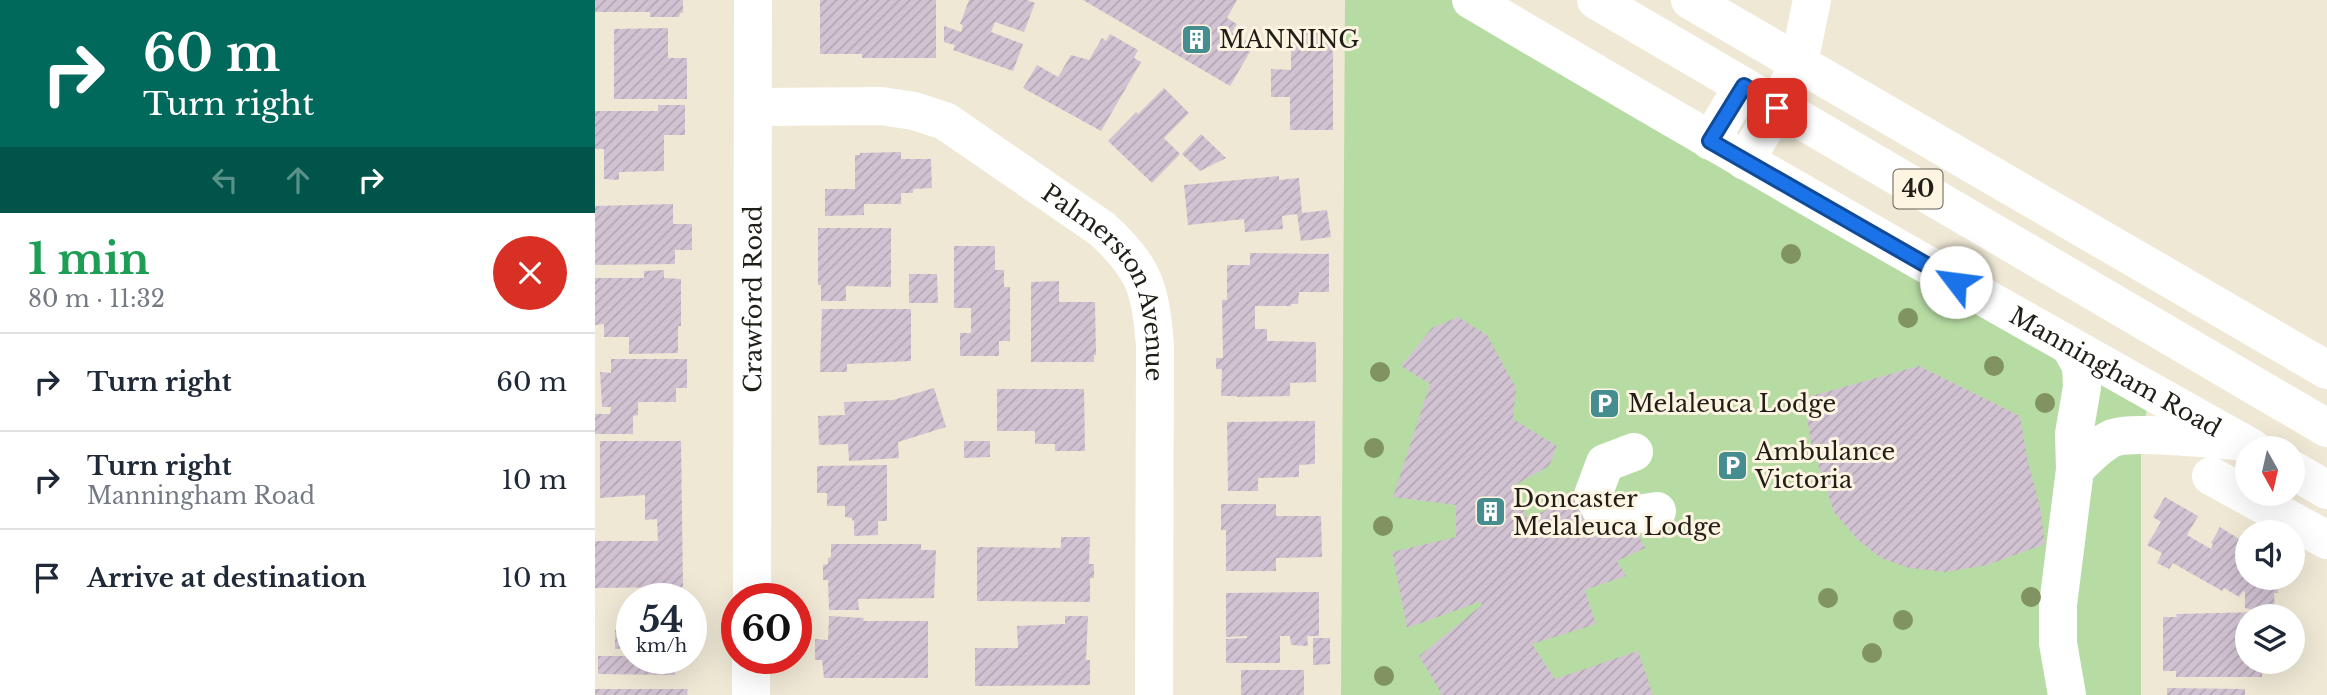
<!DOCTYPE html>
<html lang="en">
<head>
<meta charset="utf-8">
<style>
	body { margin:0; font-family:"Libre Baskerville",serif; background:#f2f2f3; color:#1f2937; height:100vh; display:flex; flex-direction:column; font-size:26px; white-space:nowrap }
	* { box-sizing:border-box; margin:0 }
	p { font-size:23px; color:#747a83 }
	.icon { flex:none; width:38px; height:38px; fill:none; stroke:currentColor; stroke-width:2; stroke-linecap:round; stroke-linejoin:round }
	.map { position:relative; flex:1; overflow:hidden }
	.details { display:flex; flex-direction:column; background:#fff; width:595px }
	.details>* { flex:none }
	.hud { background:#00695c; color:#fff; overflow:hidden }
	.needle { width:46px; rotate:172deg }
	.tools { position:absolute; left:1640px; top:436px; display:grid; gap:14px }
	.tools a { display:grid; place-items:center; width:70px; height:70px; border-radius:50%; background:#fff; box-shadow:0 7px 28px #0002; font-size:35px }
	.speed { position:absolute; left:21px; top:583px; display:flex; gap:14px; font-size:35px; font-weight:700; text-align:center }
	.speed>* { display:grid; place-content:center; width:91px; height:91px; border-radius:50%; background:#fff; box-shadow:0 7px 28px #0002; line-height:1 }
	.speed small { font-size:18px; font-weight:400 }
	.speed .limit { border:10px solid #d22; background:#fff; color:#111 }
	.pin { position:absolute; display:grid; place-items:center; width:60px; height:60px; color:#fff; margin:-30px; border-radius:14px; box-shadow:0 4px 10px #0006 }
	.me { position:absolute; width:77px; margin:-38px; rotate:300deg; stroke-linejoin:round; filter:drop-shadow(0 0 5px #0008) }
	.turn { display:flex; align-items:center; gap:24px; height:147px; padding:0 28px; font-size:32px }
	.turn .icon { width:91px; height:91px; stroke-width:2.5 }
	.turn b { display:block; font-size:49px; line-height:60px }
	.lanes { display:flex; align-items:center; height:66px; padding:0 28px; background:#0003; justify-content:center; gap:35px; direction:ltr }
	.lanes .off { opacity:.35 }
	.round { display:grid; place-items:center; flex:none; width:74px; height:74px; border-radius:37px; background:#f2f2f3 }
	.headline { display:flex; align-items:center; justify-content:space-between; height:119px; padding:0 28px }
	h1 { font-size:42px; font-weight:800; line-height:52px; color:#1e9e55 }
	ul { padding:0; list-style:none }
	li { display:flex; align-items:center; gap:21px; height:98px; padding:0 28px; border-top:2px solid #e0e1e3 }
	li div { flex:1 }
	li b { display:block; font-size:26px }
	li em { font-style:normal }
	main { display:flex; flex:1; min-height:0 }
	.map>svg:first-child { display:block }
</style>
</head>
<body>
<main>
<section class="details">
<div class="hud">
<div class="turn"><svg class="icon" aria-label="right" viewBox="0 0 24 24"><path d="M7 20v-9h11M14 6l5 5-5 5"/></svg><div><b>60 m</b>Turn right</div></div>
<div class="lanes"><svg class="icon off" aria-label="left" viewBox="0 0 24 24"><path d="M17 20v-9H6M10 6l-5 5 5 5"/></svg><svg class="icon off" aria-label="ahead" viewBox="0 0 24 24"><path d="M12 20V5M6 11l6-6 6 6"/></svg><svg class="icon" aria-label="right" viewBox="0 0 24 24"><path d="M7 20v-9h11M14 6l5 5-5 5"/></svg></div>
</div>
<div class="headline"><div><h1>1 min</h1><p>80 m · 11:32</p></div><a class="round" style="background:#d93025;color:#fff"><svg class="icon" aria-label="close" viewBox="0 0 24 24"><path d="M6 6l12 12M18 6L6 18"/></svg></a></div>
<ul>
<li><svg class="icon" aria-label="right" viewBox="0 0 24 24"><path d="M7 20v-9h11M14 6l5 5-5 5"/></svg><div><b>Turn right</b></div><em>60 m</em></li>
<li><svg class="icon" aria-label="right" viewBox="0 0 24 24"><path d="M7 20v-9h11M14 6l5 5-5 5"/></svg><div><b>Turn right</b><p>Manningham Road</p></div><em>10 m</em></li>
<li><svg class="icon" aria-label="arrive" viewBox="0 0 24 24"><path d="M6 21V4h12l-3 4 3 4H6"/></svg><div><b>Arrive at destination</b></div><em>10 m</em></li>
</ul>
</section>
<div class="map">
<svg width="1732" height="695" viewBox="0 0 1732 695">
	<defs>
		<pattern id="building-hatch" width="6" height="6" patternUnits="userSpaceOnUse" patternTransform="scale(1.75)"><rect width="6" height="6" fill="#d2c3d2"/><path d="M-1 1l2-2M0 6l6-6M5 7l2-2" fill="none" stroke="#b4a7b4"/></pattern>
	</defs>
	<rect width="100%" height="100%" fill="#efe8d5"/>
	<!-- grass -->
	<polygon fill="#b7dca3" points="750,0 878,0 1556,391 1546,438 1546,695 746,695"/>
	<!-- building -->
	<g fill="url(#building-hatch)">
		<polygon points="0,0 88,0 88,13 85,13 84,17 55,17 55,12 0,12"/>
		<polygon points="225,0 341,0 341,58 267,58 267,54 225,54"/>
		<polygon points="374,0 432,0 440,3 429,32 400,22 396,32 428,44 418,71 358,50 360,45 349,42 349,26 366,32 368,25 365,24"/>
		<polygon points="488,0 642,0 632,18 642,24 637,32 659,45 635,86"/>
		<polygon points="73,28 73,58 92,58 92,99 19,99 19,29"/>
		<polygon points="738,31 738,130 695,130 695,97 676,97 676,69 696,70 696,32"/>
		<polygon points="515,34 543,50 539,58 546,62 506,131 428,88 442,65 463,77 476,55 494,60 507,38 511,41"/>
		<polygon points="569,88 594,113 569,138 585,154 557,183 513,141 541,112 543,114"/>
		<polygon points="63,105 90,105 90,135 69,135 69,171 24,172 24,180 9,179 9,149 0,149 0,111 63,111"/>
		<polygon points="606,134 631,158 605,171 587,154"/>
		<polygon points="306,152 306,159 336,159 337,188 318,189 318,193 306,193 306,204 269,204 269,215 230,216 230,189 260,189 260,155 265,155 265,153"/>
		<polygon points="684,176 684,180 704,178 707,213 732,210 736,237 706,241 702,214 687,216 688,229 650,232 649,219 593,225 589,185"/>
		<polygon points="78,204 78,224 97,224 97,250 80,250 80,264 0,265 0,206"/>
		<polygon points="223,228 296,228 296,287 251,286 251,301 226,301 226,285 223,285"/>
		<polygon points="359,246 400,246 400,270 409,270 409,287 415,287 415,341 404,341 404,356 365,356 365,333 376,333 376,308 359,308"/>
		<polygon points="655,253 734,254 734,292 704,292 703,304 696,304 696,306 660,306 660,329 672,329 672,341 721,342 721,382 695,383 695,396 642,397 642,396 626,396 627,369 621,369 621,358 628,358 627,300 632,300 632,265 655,265"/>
		<polygon points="69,270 69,278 86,279 86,326 83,326 83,353 34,354 34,337 9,337 9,324 0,325 0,278 49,278 49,271"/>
		<polygon points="314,274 342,274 343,303 314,303"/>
		<polygon points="464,281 464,302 500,302 501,355 499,355 499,362 436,362 436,282"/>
		<polygon points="227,309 316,309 316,361 252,364 252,372 225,372"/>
		<polygon points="863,317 892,335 921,388 918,419 962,446 954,466 920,485 932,519 987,494 1005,537 1037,522 1050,548 1022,561 1031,576 990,590 1001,624 937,644 960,679 1043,651 1058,695 845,695 846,693 824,656 887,605 884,602 812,628 797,552 861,537 861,505 798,497 835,384 806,366 837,328"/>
		<polygon points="16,359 92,359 92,388 81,388 81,402 43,402 43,415 38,416 38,434 0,434 0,414 15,414 16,407 7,407 5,372 16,373"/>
		<polygon points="1324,366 1425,416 1433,462 1445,507 1450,544 1392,565 1351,572 1314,568 1286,558 1263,540 1239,512 1216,443 1209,398"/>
		<polygon points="339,388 351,427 303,442 304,458 254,461 253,444 224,445 223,416 250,415 249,402 298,400"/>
		<polygon points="402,389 489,389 490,451 460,451 460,444 440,444 440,431 402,431"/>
		<polygon points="720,421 720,464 704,465 704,477 663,478 663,491 633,491 632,422"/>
		<polygon points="5,441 86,441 88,587 0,588 0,541 63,541 62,519 50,520 50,495 5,498"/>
		<polygon points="369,441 395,441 395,457 369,458"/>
		<polygon points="292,465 292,521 283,521 283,535 259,536 259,520 257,521 257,518 250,517 250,506 232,506 232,493 222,493 222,466"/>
		<polygon points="1570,497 1603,516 1592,535 1616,549 1618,544 1616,543 1625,527 1652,544 1652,578 1685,578 1685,582 1682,582 1683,593 1679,593 1680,615 1667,612 1667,616 1652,616 1652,662 1667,662 1667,677 1581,677 1581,671 1568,671 1568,617 1582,617 1581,614 1667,612 1650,608 1650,592 1648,591 1644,597 1629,588 1627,591 1578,563 1574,569 1562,563 1567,553 1552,545 1566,522 1558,517"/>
		<polygon points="626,504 681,504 681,516 726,516 727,557 681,558 681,571 631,571 631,530 626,530"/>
		<polygon points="466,537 495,537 494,564 499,564 499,578 495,578 495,602 382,601 382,547 466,548"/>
		<polygon points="236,544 326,544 326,550 341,550 339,598 263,599 264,610 234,610 233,580 228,580 228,565 233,564 233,558 236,557"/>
		<polygon points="724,592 724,636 712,636 713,646 696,645 695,636 685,636 685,663 631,663 631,639 652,638 652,636 631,637 631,593"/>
		<polygon points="234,616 269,618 268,621 333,621 333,678 229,678 227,660 220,660 220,639 233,640"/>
		<polygon points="470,616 493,616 491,660 495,660 495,685 380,686 380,648 423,648 422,626 470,624"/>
		<polygon points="20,630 37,630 37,658 80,658 80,675 3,674 3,656 32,656 32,648 20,649"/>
		<polygon points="718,638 735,638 735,664 718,665"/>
		<rect x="646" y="670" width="63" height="25"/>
		<polygon points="1572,688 1650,689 1650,695 1572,695"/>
		<polygon points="0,689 93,689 92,695 0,695"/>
	</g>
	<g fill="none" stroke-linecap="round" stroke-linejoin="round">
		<!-- minor -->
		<g stroke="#fff" stroke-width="38">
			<polyline points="1095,0 1732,370"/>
			<polyline points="1193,85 1204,63 1217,0"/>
			<path id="s1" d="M158 107 286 106 319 111 350 121 507 229C550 269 555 287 560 345L559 695"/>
			<polyline points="1039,452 1010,463 998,495 1011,519 1062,511"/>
			<path d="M1480 469C1491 459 1504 444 1518 438 1538 430 1620 440 1645 441"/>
			<polyline points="1616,476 1732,540"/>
			<path id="s2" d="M157 598 158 0"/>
			<polyline points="156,695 156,658"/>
			<polyline points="1472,695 1463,643 1463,605 1480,469 1479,434 1487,387 1486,366 1476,348"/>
		</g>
		<!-- major -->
		<g stroke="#fff" stroke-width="38">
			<path id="s3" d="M876 0C1135 153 1395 302 1657 448"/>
			<polyline points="1001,0 1732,428"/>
			<polyline points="1115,141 1148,86"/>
			<polyline points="1150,161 1182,108"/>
			<polyline points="1698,470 1732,490"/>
		</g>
	</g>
	<!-- trees -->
	<g fill="#809361">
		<circle cx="1196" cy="254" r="10"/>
		<circle cx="1313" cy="318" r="10"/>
		<circle cx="1399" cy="366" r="10"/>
		<circle cx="785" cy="372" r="10"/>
		<circle cx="1450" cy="403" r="10"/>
		<circle cx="779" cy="448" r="10"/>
		<circle cx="788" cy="526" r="10"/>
		<circle cx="1436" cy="597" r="10"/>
		<circle cx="1233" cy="598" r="10"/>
		<circle cx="1308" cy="620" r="10"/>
		<circle cx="1277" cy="653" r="10"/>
		<circle cx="789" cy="676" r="10"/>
	</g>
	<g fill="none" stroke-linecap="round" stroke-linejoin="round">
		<defs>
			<polyline id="route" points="1182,108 1149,86 1115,141 1361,282"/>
		</defs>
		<!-- route casing -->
		<use href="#route" stroke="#114b97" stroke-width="18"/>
		<!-- route -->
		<use href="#route" stroke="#1a73e8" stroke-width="12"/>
	</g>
	<!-- icons -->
	<defs>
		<symbol id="building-square" viewBox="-11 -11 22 22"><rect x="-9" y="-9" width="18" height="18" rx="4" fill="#468d8f" stroke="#fdf5e2"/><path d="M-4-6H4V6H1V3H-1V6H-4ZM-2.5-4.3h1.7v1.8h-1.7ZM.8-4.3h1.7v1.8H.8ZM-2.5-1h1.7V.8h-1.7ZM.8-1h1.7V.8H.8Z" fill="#fff"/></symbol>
		<symbol id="parking-square" viewBox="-11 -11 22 22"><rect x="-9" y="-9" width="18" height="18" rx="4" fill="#468d8f" stroke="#fdf5e2"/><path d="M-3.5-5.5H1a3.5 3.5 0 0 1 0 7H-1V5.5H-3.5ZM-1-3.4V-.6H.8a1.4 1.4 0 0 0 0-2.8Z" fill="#fff"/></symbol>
	</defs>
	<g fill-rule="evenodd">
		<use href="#building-square" x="584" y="22" width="35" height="35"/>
		<use href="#parking-square" x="992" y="386" width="35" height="35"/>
		<use href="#parking-square" x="1120" y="448" width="35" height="35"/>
		<use href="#building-square" x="878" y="494" width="35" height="35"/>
	</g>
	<g text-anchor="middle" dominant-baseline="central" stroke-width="6" stroke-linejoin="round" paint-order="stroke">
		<!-- shield labels -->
		<rect fill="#fdf5e2" stroke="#635e55" stroke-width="2" x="1298.5" y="169.5" width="49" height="39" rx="5"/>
		<g font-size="23" font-weight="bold" fill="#211e18">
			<text x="1323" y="189">40</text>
		</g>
		<!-- poi labels -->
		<g font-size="24" fill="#211e18" stroke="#fdf5e2" text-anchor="start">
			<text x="624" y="39">MANNING</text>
			<text x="1033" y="403">Melaleuca Lodge</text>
			<text x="1160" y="451">Ambulance<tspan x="1160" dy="28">Victoria</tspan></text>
			<text x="918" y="498">Doncaster<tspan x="918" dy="28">Melaleuca Lodge</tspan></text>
		</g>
		<!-- street labels -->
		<g font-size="24" fill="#211e18" stroke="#fdf5e2">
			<text stroke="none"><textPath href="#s1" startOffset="434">Palmerston Avenue</textPath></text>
			<text stroke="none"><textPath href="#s2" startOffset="299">Crawford Road</textPath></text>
			<text stroke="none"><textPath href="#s3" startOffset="744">Manningham Road</textPath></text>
		</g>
	</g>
</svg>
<div class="tools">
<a><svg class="needle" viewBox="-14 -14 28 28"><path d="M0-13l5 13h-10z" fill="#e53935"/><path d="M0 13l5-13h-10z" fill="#747a83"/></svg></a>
<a><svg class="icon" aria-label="sound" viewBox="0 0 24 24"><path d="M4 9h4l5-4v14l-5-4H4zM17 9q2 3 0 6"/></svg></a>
<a><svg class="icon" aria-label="layers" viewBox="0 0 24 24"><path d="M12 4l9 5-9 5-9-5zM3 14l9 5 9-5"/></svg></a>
</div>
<div class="speed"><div>54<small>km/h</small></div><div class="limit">60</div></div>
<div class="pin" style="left:1182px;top:108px;background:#d93025"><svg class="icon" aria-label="arrive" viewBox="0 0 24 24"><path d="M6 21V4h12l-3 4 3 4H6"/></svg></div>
<svg class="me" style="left:1361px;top:282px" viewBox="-20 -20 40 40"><circle r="19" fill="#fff"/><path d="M0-13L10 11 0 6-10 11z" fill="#1a73e8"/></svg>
</div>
</main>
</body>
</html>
